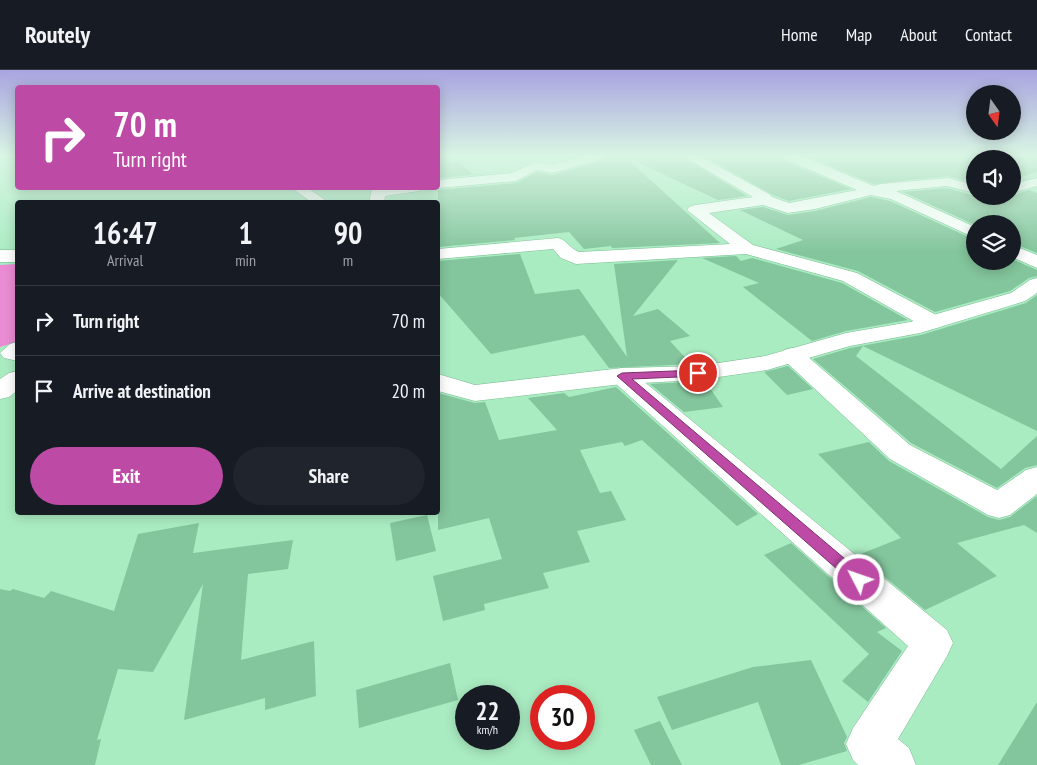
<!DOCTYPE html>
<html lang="en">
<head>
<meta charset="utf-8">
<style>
	body { margin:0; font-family:"PT Sans Narrow",sans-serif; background:#20242c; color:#f1f3f6; height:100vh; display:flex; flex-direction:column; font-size:19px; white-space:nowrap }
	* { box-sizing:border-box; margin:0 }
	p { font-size:16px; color:#9ea1a6 }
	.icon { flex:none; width:28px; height:28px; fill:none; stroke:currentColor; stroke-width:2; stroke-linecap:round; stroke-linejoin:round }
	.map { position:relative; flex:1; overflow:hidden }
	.details { position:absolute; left:15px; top:130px; width:425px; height:315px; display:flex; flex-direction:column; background:#171b24; border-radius:5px; box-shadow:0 2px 12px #0003 }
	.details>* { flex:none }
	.hud { position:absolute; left:15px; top:15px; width:425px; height:105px; border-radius:5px; box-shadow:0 2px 12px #0003; background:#bd4ba6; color:#fff; overflow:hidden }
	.needle { width:32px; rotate:166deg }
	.fabs { position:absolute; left:966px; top:15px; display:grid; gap:10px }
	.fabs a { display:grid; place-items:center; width:55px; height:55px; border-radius:50%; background:#171b24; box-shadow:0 2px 12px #0003; font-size:25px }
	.speed { position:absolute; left:455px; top:615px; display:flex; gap:10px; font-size:25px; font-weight:700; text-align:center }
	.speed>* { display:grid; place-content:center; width:65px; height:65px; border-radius:50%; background:#171b24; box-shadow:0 2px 12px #0003; line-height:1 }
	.speed small { font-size:12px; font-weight:400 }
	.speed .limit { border:8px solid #d22; background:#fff; color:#111 }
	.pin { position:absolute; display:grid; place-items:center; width:42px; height:42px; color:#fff; margin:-21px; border:2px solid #fff; border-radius:50%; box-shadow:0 1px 5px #0007 }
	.me { position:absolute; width:55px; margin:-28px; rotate:311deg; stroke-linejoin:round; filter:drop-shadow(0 0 4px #0008) }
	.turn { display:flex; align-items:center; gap:18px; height:105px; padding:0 15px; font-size:22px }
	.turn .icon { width:65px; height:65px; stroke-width:2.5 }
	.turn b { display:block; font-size:35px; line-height:42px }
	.eta { display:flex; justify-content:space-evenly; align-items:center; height:85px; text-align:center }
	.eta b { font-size:30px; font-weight:700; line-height:35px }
	.button { display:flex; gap:10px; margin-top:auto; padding:10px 15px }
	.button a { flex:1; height:58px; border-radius:30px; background:#bd4ba6; color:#fff; font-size:20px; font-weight:700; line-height:58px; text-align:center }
	.button a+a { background:#20242c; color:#f1f3f6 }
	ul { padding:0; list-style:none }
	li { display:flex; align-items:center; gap:15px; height:70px; padding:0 15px; border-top:1px solid #363941 }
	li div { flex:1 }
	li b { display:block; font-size:19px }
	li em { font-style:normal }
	header { display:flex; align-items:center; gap:30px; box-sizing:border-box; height:70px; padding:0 25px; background:#171b24; border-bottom:1px solid #363941 }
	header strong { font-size:24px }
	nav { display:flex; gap:28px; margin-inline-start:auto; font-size:18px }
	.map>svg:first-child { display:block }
</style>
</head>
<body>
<header>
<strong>Routely</strong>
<nav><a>Home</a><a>Map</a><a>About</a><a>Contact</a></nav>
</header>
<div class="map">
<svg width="1037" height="695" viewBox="0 0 1037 695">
	<rect width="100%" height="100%" fill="#aaecc2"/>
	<!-- water -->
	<polygon fill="#ea8cd4" points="17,194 17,272 0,277 0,195"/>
	<!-- building -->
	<g fill="#83c59c">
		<polygon points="438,86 448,86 453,92 459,91 472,104 513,101 438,108"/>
		<polygon points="605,86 681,86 747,126 718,130 624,86 720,173 612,178 611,176 584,179 569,162 514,168 515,170 438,177 438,120 516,113 537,102 552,105 602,91"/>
		<polygon points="703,86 782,86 784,91 851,119 789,131 773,125"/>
		<polygon points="806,86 1037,86 1037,102 1012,110 1012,89 975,89 975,113 948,106 874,114"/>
		<polygon points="947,118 975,126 1012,126 1029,120 1037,123 1037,183 1012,173 1012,154 975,155 903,122"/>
		<polygon points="871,127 890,131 975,170 975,191 1012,191 1012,189 1037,200 1037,206 1029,208 1010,221 935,242 858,201 776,179 803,170 740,140 763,137 788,145 815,141"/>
		<polygon points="520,184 535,224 579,219 627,287 614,194 678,190 633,246 658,239 690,266 670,271 691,294 609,298 584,265 491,284 438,223 438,191"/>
		<polygon points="736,186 741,191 752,188 842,213 908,250 846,261 812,271 743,217 759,213 702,188"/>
		<polygon points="1037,225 1037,361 863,276 856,286 1001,399 1037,366 1037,395 1025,398 997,418 911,373 813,289 850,278 921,265 1026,233"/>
		<polygon points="788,296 813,319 787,325 764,302"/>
		<polygon points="705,311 723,337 684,342 650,314"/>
		<polygon points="616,317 758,444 737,456 642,370 625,376 622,372 580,380 600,423 611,421 626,450 577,461 590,492 543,503 549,518 484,534 485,540 443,551 433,506 502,489 489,448 438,460 438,323 475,333 485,332 499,370 557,360 528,328 564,323 569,327"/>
		<polygon points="869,372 889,391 988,447 999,450 1010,447 1037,426 1037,463 1024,455 957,473 997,506 925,540 858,485 901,468 818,384"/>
		<polygon points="427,445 436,481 396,491 390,453"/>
		<polygon points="199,453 193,483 293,470 288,499 248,504 241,590 314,571 316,626 265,640 265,628 184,650 203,514 153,602 118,599 97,670 101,669 95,695 0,695 0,519 10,521 13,519 44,528 51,521 114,541 138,464"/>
		<polygon points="791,473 886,558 877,562 902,581 868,632 842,611 869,584 764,485"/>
		<polygon points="811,590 847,667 844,673 847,681 799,695 781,695 758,632 672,660 657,627 753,597"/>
		<polygon points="450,593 458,630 359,658 356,620"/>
		<polygon points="1037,632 1037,695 998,695"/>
		<polygon points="660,651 682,695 651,695 634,660"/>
	</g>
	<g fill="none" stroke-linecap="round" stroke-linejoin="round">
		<defs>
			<g id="street">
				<polygon points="582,86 603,86 602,89 552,103 537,100 516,111 438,118 435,118 438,118 438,110 512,103 535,92 552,95"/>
				<path d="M683 86H699L769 124 772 127 789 133 857 120 785 89 784 86H801L874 116 880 114 948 108 975 115V123L947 116 896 121 975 157V168L891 129 871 125 815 139 788 143 763 135 709 143 753 175 857 203 940 247 943 252 940 257 932 259 924 257 843 211 746 184 576 194 561 188 553 179 438 189V179L558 168C567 170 570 179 579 182L730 174 687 140 689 137 695 135 753 127Z"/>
				<polygon points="1037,108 1037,116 1012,123 1012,114"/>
				<polygon points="292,118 308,118 328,132 311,132"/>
				<polygon points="385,118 421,118 419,121 385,126 384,132 369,132 372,120"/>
				<polygon points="1012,175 1037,185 1037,198 1012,187"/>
				<polygon points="18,272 18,291 4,288 0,283 10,274"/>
				<polygon points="792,278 800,280 910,375 997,420 1026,400 1037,397 1037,424 1010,445 999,448 988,445 890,389 784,290 780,285 784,280"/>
				<polygon points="622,298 631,301 947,560 953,573 947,586 898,669 909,678 916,695 858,695 853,690 846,674 853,658 908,576 613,311 609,306 613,301"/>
				<polygon points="18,301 18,320 9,327 0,329 0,309 9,303"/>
			</g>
			<g id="secondary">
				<rect x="0" y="180" width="18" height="12"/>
				<polygon points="1037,208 1037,223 1025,231 920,263 850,276 767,300 698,310 622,314 475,331 438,321 438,304 475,315 622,298 698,296 765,286 846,263 910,252 947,241 1011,223 1030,210"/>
			</g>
		</defs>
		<!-- street casing -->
		<use href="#street" stroke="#79ba92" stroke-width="1"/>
		<!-- secondary casing -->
		<use href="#secondary" stroke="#79ba92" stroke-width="1"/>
		<!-- street -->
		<use href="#street" fill="#fff" fill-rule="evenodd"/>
		<!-- secondary -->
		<use href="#secondary" fill="#fff" fill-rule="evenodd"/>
	</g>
	<!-- sky -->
	<linearGradient id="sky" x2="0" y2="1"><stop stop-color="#a9a4e0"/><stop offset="0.47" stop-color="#d9f6e4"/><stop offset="1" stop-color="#d9f6e4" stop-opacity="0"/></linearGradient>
	<rect width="1037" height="183" fill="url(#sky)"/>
	<!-- route -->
	<polygon fill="#bd4ba6" stroke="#7b316c" points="698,300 702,301 704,303 702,306 632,309 864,505 867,510 864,514 859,516 854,514 617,306 622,303"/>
</svg>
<div class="fabs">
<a><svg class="needle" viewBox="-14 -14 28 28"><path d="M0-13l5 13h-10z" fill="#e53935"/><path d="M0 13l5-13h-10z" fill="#9ea1a6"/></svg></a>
<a><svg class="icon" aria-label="sound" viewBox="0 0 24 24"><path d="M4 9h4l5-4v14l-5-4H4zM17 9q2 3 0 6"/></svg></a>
<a><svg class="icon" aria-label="layers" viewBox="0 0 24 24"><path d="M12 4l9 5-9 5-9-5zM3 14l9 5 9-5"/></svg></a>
</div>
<div class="speed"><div>22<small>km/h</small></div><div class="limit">30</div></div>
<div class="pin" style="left:698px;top:303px;background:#d93025"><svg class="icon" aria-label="arrive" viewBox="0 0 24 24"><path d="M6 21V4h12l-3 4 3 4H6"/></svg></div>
<svg class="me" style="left:859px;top:510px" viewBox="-20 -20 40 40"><circle r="17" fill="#bd4ba6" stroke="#fff" stroke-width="3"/><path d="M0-11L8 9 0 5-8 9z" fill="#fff"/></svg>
<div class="hud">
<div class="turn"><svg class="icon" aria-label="right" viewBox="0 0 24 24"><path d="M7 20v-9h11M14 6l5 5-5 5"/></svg><div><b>70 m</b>Turn right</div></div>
</div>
<section class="details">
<div class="eta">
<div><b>16:47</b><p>Arrival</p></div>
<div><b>1</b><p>min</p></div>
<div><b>90</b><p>m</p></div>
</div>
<ul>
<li><svg class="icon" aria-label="right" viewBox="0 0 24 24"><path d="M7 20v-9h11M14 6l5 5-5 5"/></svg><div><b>Turn right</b></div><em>70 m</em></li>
<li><svg class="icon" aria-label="arrive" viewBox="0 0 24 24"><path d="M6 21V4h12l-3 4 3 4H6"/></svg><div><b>Arrive at destination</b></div><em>20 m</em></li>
</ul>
<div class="button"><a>Exit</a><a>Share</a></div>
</section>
</div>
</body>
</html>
